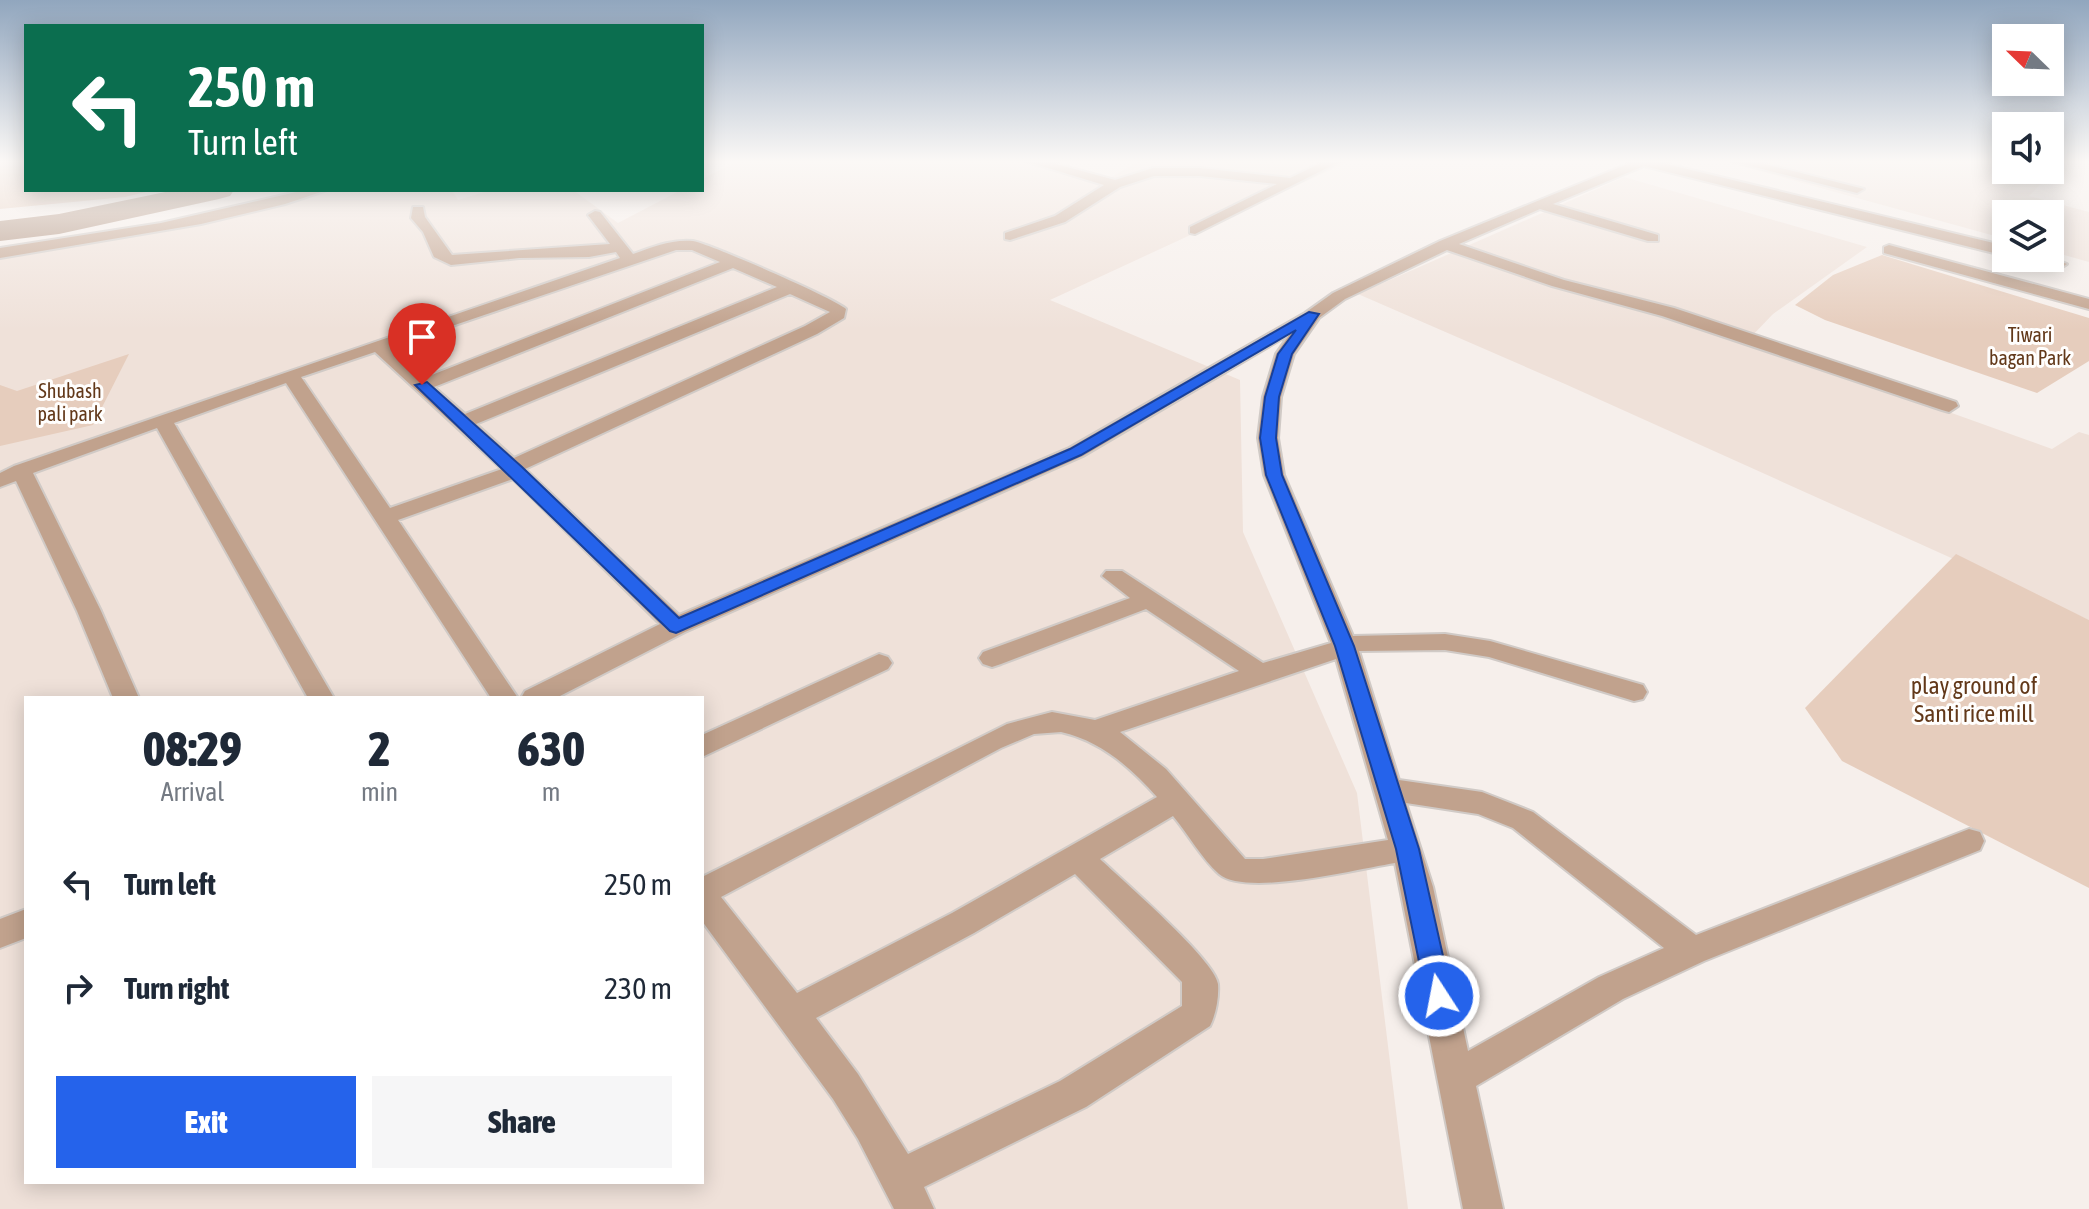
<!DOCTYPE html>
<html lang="en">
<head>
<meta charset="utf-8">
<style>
	body { margin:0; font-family:"Asap Condensed",sans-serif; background:#f6f6f7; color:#1f2937; height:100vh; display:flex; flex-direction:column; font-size:30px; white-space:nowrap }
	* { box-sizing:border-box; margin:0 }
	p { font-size:26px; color:#747a83 }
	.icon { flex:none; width:44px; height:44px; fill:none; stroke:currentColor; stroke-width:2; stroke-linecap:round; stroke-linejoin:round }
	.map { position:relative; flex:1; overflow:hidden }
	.panel { position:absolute; left:24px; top:696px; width:680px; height:488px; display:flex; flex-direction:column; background:#fff; border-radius:0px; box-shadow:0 4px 20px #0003 }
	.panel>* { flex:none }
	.hud { position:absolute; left:24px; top:24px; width:680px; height:168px; border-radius:0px; box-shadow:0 4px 20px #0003; background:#0b6e4f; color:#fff; overflow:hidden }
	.needle { width:52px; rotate:293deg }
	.fabs { position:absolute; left:1992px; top:24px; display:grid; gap:16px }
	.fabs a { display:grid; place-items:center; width:72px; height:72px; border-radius:0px; background:#fff; box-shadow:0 4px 20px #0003; font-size:40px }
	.pin { position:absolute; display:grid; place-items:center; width:68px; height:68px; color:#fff; margin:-82px -34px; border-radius:50% 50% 50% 0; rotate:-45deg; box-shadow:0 0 8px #0007 }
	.pin .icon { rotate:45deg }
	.me { position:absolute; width:88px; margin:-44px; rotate:349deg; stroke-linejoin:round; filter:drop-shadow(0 0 6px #0008) }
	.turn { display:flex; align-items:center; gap:28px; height:168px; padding:0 32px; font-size:36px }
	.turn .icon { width:104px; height:104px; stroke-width:2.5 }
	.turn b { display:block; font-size:56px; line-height:68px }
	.eta { display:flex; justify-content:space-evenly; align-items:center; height:136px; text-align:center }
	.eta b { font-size:48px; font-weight:800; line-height:56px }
	.primary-button { display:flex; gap:16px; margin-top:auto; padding:16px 32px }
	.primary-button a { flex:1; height:92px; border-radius:0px; background:#2563eb; color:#fff; font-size:32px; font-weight:800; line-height:92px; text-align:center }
	.primary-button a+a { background:#f6f6f7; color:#1f2937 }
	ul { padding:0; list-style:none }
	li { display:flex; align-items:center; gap:24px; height:104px; padding:0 32px }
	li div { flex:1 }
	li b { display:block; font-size:30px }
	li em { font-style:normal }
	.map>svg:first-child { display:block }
</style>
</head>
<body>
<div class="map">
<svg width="2089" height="1209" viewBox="0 0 2089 1209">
	<rect width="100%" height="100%" fill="#f6efeb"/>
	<!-- built -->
	<g fill="#efe1d9" fill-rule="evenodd">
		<path d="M738 161H1055L1110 178 1139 161H1350L1050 300 1240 380 1243 532 1357 793 1408 1209H0V248L125 230 317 190H452L458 200 491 190H573L618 223 681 190H702V179ZM26 698H702V1182H26Z"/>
		<polygon points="1723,161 2006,161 2006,170 2050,170 2050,161 2063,161 2029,196 2089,212 2089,262 2050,251 2050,214 2006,214 2006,239"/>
		<polygon points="1624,177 1867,247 1773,314 1748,340 2052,449 2079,432 2089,435 2089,620 1565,384 1358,294"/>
	</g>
	<!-- green -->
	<g fill="#e6cdbd">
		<polygon points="0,161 26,161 26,190 154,190 125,197 0,209"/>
		<polygon points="1882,255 2089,318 2089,361 2037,393 1825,320 1795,305 1833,275"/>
		<polygon points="129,354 93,425 0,446 0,385 17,391"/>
		<polygon points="1956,554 2089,620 2089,888 1842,761 1805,708"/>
	</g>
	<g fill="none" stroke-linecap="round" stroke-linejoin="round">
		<!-- river -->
		<polygon fill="#af927f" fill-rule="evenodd" points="175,190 234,190 230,196 219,199 59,234 0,241 0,221 59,214"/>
		<defs>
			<g id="minor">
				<polygon points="1025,161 1045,161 1115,180 1153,168 1200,168 1290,178 1325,161 1341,161 1195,234 1190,233 1190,227 1277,184 1200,176 1154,176 1120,187 1065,222 1010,240 1005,239 1005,233 1055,216 1104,185"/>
				<path d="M1635 161H1654L2006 246V256L1644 166 1553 204 1658 235V241H1648L1540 209 1459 244 1564 280 1674 308 1956 402 1958 406 1949 412 1942 410 1662 316 1552 286 1447 250 1345 299 1319 318 1294 354 1281 397 1278 438 1284 475 1353 636 1445 634 1490 641 1643 685 1647 692 1643 699 1634 701 1489 657 1445 650 1359 651 1399 780 1482 792 1533 812 1696 935 1969 829 1980 832 1984 841 1980 850 1704 961 1623 999 1476 1086 1503 1209H1463L1395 863C1358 869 1246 897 1219 874 1202 859 1188 834 1173 816L1100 859C1122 880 1215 960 1218 984 1219 997 1216 1014 1210 1026L1086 1107 924 1187 934 1209H894L858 1139 833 1099 702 921V877L1007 724 1052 712 1095 720 1239 671 1146 609 1001 664 992 667 983 664 979 658 983 652 1130 598 1102 576 1106 571H1122L1263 663 1331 643 1264 475 1258 438 1263 397 1276 354 1290 334 1083 456 685 632 556 698H521L525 691 660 624 513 479 398 520 518 698H491L286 383 174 423 334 698H308L157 428 33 473 101 611 139 698H113L77 611 16 481 0 487V473L14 466 620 258 616 252 589 257 519 258 451 265 434 257 423 232 411 218 413 207H423L425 217 452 255 610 244 588 215 595 211 600 212 633 254C653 247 672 239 693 241 710 244 836 299 846 309L844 318 817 334 525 469 679 615 1069 448 1305 313 1333 293 1440 241ZM676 250H692L720 262 424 378 390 347ZM733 268 777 287 465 414 434 387ZM790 294 830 312 805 326 514 458 476 424ZM375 352 502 469 390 508 301 377ZM1336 659 1388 840 1263 859H1245L1166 769 1120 732ZM1061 732C1101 741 1130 767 1157 797L952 913 797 993 721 897 1001 748 1034 734ZM1406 803 1478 814 1513 828 1664 948 1599 977 1468 1051 1433 887ZM1075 874 1182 982V1006L1060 1081 908 1154 858 1074 816 1018 974 933Z"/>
				<polygon points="1731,161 1753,161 1864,189 1857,193"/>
				<polygon points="305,190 327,190 285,204 201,224 0,258 0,248 161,223"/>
				<polygon points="1889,245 2089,299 2089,309 1884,253 1884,247"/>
				<polygon points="2050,257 2067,264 2059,269 2028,261 2025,258"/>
				<polygon points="879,654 888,657 892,663 888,669 702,757 702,735"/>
				<polygon points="26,909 26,938 0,948 0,919"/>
			</g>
		</defs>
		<!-- minor casing -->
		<use href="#minor" stroke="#d0cac6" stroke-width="4"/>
		<!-- minor -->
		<use href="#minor" fill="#c1a28d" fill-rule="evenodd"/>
	</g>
	<!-- sky -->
	<linearGradient id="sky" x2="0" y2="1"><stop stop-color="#91a6be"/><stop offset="0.49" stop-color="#fbf8f6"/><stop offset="1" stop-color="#fbf8f6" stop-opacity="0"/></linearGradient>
	<rect width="2089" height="330" fill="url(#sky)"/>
	<!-- route -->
	<polygon fill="#2563eb" stroke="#184099" stroke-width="2" points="1309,312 1319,314 1292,354 1279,397 1276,438 1282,475 1354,646 1419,849 1452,996 1448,1004 1439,1008 1430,1004 1426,996 1396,849 1335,646 1266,475 1260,438 1265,397 1278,354 1296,330 1081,455 676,633 670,631 415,385 427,382 522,467 679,618 1070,449"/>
	<g text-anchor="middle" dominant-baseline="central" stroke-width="6" stroke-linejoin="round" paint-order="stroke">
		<!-- far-park labels -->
		<g font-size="20" fill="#623819" stroke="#fffefd">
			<text x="2030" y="334">Tiwari<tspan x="2030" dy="23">bagan Park</tspan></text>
			<text x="70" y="390">Shubash<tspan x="70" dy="23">pali park</tspan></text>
		</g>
		<!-- park labels -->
		<g font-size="24" fill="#623819" stroke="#fffefd">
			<text x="1974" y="685">play ground of<tspan x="1974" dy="28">Santi rice mill</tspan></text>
		</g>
	</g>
</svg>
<div class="fabs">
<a><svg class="needle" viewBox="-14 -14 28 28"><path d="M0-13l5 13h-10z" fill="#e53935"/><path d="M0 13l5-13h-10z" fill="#747a83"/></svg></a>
<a><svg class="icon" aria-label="sound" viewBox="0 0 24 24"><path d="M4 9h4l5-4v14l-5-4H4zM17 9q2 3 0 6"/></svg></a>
<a><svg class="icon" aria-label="layers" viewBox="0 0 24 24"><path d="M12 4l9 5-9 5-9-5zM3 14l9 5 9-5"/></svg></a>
</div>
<div class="pin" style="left:422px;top:385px;background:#d93025"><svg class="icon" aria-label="arrive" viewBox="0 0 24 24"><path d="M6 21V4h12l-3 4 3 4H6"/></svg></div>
<svg class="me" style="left:1439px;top:996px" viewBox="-20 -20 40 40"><circle r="17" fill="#2563eb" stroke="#fff" stroke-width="3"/><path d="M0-11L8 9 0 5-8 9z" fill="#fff"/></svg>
<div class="hud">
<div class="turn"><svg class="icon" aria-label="left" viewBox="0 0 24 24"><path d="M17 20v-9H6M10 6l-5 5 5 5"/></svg><div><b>250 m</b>Turn left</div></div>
</div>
<section class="panel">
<div class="eta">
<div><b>08:29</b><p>Arrival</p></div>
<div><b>2</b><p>min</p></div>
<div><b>630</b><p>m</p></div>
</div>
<ul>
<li><svg class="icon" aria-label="left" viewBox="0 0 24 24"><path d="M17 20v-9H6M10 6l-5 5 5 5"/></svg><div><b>Turn left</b></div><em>250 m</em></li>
<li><svg class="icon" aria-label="right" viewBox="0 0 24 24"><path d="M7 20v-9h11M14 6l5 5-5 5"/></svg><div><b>Turn right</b></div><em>230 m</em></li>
</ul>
<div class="primary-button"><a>Exit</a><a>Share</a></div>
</section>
</div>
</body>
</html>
